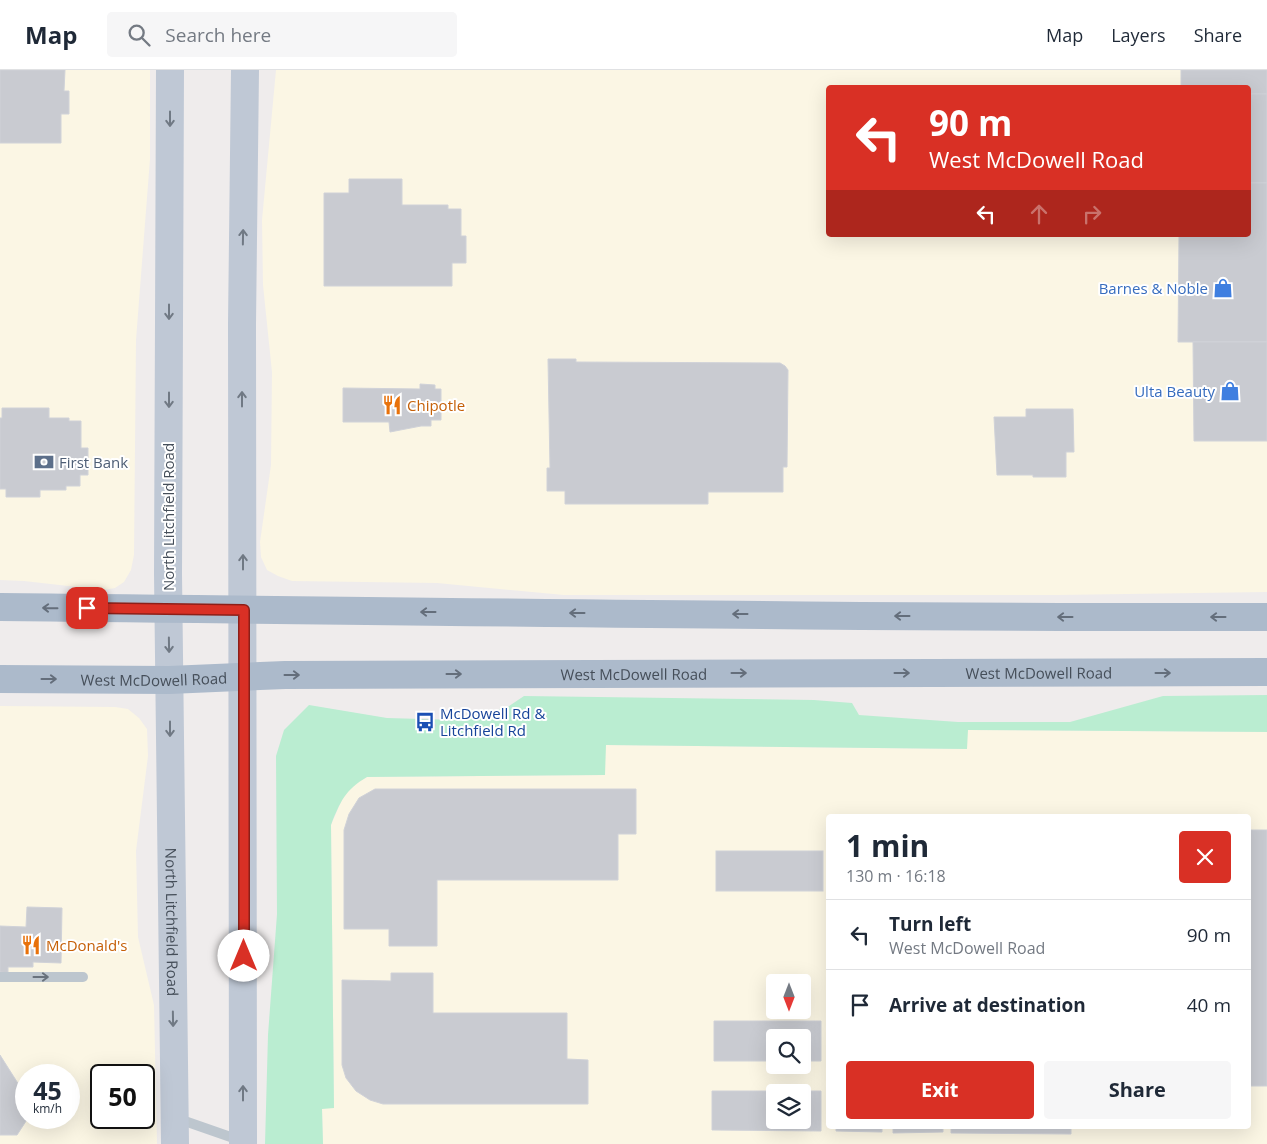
<!DOCTYPE html>
<html lang="en">
<head>
<meta charset="utf-8">
<style>
	body { margin:0; font-family:"Open Sans",sans-serif; background:#f6f6f7; color:#1f2937; height:100vh; display:flex; flex-direction:column; font-size:19px; white-space:nowrap }
	* { box-sizing:border-box; margin:0 }
	p { font-size:16px; color:#747a83 }
	.icon { flex:none; width:28px; height:28px; fill:none; stroke:currentColor; stroke-width:2; stroke-linecap:round; stroke-linejoin:round }
	.map { position:relative; flex:1; overflow:hidden }
	.side { position:absolute; left:826px; top:744px; width:425px; height:315px; display:flex; flex-direction:column; background:#fff; border-radius:5px; box-shadow:0 5px 20px #0002 }
	.side>* { flex:none }
	.banner { position:absolute; left:826px; top:15px; width:425px; height:152px; border-radius:5px; box-shadow:0 5px 20px #0002; background:#d93025; color:#fff; overflow:hidden }
	.needle { width:32px; rotate:180deg }
	.controls { position:absolute; left:766px; top:904px; display:grid; gap:10px }
	.controls a { display:grid; place-items:center; width:45px; height:45px; border-radius:5px; background:#fff; box-shadow:0 5px 20px #0002; font-size:25px }
	.speed { position:absolute; left:15px; top:994px; display:flex; gap:10px; font-size:25px; font-weight:700; text-align:center }
	.speed>* { display:grid; place-content:center; width:65px; height:65px; border-radius:50%; background:#fff; box-shadow:0 5px 20px #0002; line-height:1 }
	.speed small { font-size:12px; font-weight:400 }
	.speed .limit { border:2px solid #111; border-radius:8px; background:#fff; color:#111 }
	.pin { position:absolute; display:grid; place-items:center; width:42px; height:42px; color:#fff; margin:-21px; border-radius:10px; box-shadow:0 2px 8px #0006 }
	.me { position:absolute; width:55px; margin:-28px; rotate:0deg; stroke-linejoin:round; filter:drop-shadow(0 0 4px #0008) }
	.turn { display:flex; align-items:center; gap:18px; height:105px; padding:0 20px; font-size:22px }
	.turn .icon { width:65px; height:65px; stroke-width:2.5 }
	.turn b { display:block; font-size:35px; line-height:42px }
	.lanes { display:flex; align-items:center; height:48px; padding:0 20px; background:#0003; justify-content:center; gap:25px; direction:ltr }
	.lanes .off { opacity:.35 }
	.round { display:grid; place-items:center; flex:none; width:52px; height:52px; border-radius:5px; background:#f6f6f7 }
	.summary { display:flex; align-items:center; justify-content:space-between; height:85px; padding:0 20px }
	h1 { font-size:30px; font-weight:700; line-height:38px }
	.primary-button { display:flex; gap:10px; margin-top:auto; padding:10px 20px }
	.primary-button a { flex:1; height:58px; border-radius:5px; background:#d93025; color:#fff; font-size:20px; font-weight:700; line-height:58px; text-align:center }
	.primary-button a+a { background:#f6f6f7; color:#1f2937 }
	ul { padding:0; list-style:none }
	li { display:flex; align-items:center; gap:15px; height:70px; padding:0 20px; border-top:1px solid #e0e1e3 }
	li div { flex:1 }
	li b { display:block; font-size:19px }
	li em { font-style:normal }
	header { display:flex; align-items:center; gap:30px; box-sizing:border-box; height:70px; padding:0 25px; background:#fff; border-bottom:1px solid #e0e1e3 }
	header strong { font-size:24px }
	nav { display:flex; gap:28px; margin-inline-start:auto; font-size:18px }
	.search { width:350px; height:45px; background:#f6f6f7; display:flex; align-items:center; gap:12px; box-sizing:border-box; padding:0 18px; border-radius:5px; color:#747a83; font-size:19px }
	.map>svg:first-child { display:block }
</style>
</head>
<body>
<header>
<strong>Map</strong>
<div class="search"><svg class="icon" aria-label="search" viewBox="0 0 24 24"><circle cx="10" cy="10" r="6"/><path d="M15 15l6 6"/></svg>Search here</div>
<nav><a>Map</a><a>Layers</a><a>Share</a></nav>
</header>
<div class="map">
<svg width="1267" height="1074" viewBox="0 0 1267 1074">
	<rect width="100%" height="100%" fill="#efecec"/>
	<!-- commercial -->
	<g fill="#fbf6e4" fill-rule="evenodd">
		<polygon points="0,0 150,0 150,89 136,270 134,485 131,500 124,512 115,518 104,520 24,511 0,510"/>
		<path d="M276 0H1267V522L1057 525H564L437 513 292 511 278 506 267 500 261 487 260 472 271 395 272 302 263 215 262 150ZM829 18H1249V165H829Z"/>
		<path d="M0 636 115 637 128 639 139 648 147 659 148 686 136 781 138 867 154 935 157 1074H0ZM26 1005H69V1048H26ZM101 1005H144V1048H101Z"/>
		<path d="M967 660 1267 662V1074H323L322 1038H334L331 755 344 725 354 714 367 707 605 705V675L967 679ZM829 746H1249V1056H829ZM775 912H802V940H775ZM775 968H802V995H775ZM775 1022H802V1050H775Z"/>
	</g>
	<!-- green -->
	<path fill="#baedd1" d="M1267 625V662L968 660 967 679 606 675 605 705 367 707C345 720 340 732 331 755L334 1038 322 1039 323 1074H265L268 965 277 844 276 686 284 660 309 635 387 648 458 650 506 638 524 626 814 630 852 633 859 645 958 652H1070L1163 626Z"/>
	<!-- building -->
	<g fill="#c9cbd1" stroke="#d0d2d8" fill-rule="evenodd">
		<polygon points="0,0 65,0 64,21 69,21 69,44 61,44 61,73 0,73"/>
		<polygon points="1181,0 1267,0 1267,24 1249,24 1249,18 1181,18"/>
		<rect x="1249" y="24" width="18" height="89"/>
		<polygon points="349,109 402,109 402,135 448,135 448,139 461,139 461,166 466,166 466,193 452,193 452,216 324,216 324,123 349,123"/>
		<polygon points="1249,113 1267,113 1267,272 1178,272 1179,165 1249,165"/>
		<polygon points="1193,272 1267,272 1267,371 1194,371"/>
		<polygon points="548,289 576,289 576,292 780,293 785,296 788,300 787,397 783,397 783,422 708,422 708,434 565,434 565,421 547,421 547,398 550,398"/>
		<polygon points="420,314 435,315 435,319 441,319 441,350 431,350 431,356 421,356 390,362 389,352 343,352 343,318 420,319"/>
		<polygon points="2,338 49,338 49,348 69,348 69,351 81,351 81,378 88,378 88,405 80,405 80,416 66,416 66,420 40,420 40,427 6,427 6,419 0,419 0,348 2,348"/>
		<polygon points="1026,339 1073,339 1074,382 1066,382 1066,407 1033,407 1033,405 997,405 994,347 1026,347"/>
		<polygon points="422,650 432,650 436,656 422,656"/>
		<polygon points="375,719 636,719 636,764 618,764 618,810 437,810 437,876 389,876 389,859 344,859 344,760 349,744 359,728"/>
		<rect x="1249" y="760" width="18" height="256"/>
		<rect x="716" y="781" width="107" height="40"/>
		<polygon points="27,837 62,838 61,893 33,892 33,897 8,897 8,903 0,902 0,856 26,857"/>
		<polygon points="391,903 433,903 433,943 567,943 567,989 588,990 588,1034 383,1034 370,1030 356,1021 346,1008 342,995 342,910 391,911"/>
		<polygon points="714,951 821,951 821,991 802,991 802,968 775,968 775,991 714,991"/>
		<polygon points="0,985 26,1026 26,1048 28,1048 17,1065 0,1065"/>
		<path d="M712 1021H821V1061L712 1060ZM775 1022H802V1050H775Z"/>
		<polygon points="836,1056 882,1056 882,1062 836,1061"/>
		<polygon points="893,1056 943,1056 943,1062 893,1063"/>
		<polygon points="951,1056 1071,1056 1071,1064 951,1063"/>
	</g>
	<g fill="none" stroke-linecap="round" stroke-linejoin="round">
		<!-- service -->
		<g stroke="#bdc6ce" stroke-width="10">
			<polyline points="0,907 83,907"/>
			<polyline points="176,1048 242,1071"/>
		</g>
		<!-- secondary -->
		<g stroke="#bfc8d5" stroke-width="28">
			<path id="s1" d="M170 0 168 504 175 1074"/>
			<polyline points="243,1074 242,254 245,0"/>
		</g>
		<!-- primary -->
		<g stroke="#acbacb" stroke-width="28">
			<path d="M0 537C422 541 845 548 1267 547"/>
			<path id="s2" d="M0 609 169 610 285 605 1267 602"/>
		</g>
	</g>
	<!-- one-way arrows -->
	<defs><path id="oneway-shaft" d="M-6 0H5M1.5-3L5.5 0L1.5 3" fill="none" stroke-width="1.6" stroke-linecap="round" stroke-linejoin="round" transform="scale(1.25)"/></defs>
	<g stroke="#707984">
		<use href="#oneway-shaft" transform="translate(170 49) rotate(90)"/>
		<use href="#oneway-shaft" transform="translate(243 167) rotate(-89)"/>
		<use href="#oneway-shaft" transform="translate(169 242) rotate(90)"/>
		<use href="#oneway-shaft" transform="translate(242 329) rotate(-90)"/>
		<use href="#oneway-shaft" transform="translate(169 330) rotate(90)"/>
		<use href="#oneway-shaft" transform="translate(243 492) rotate(-90)"/>
		<use href="#oneway-shaft" transform="translate(169 575) rotate(89)"/>
		<use href="#oneway-shaft" transform="translate(170 659) rotate(90)"/>
		<use href="#oneway-shaft" transform="translate(173 949) rotate(89)"/>
		<use href="#oneway-shaft" transform="translate(243 1023) rotate(-90)"/>
	</g>
	<g stroke="#646e7b">
		<use href="#oneway-shaft" transform="translate(50 538) rotate(-179)"/>
		<use href="#oneway-shaft" transform="translate(428 542) rotate(-180)"/>
		<use href="#oneway-shaft" transform="translate(577 543) rotate(-180)"/>
		<use href="#oneway-shaft" transform="translate(740 544) rotate(-180)"/>
		<use href="#oneway-shaft" transform="translate(902 546) rotate(-180)"/>
		<use href="#oneway-shaft" transform="translate(1065 547) rotate(-180)"/>
		<use href="#oneway-shaft" transform="translate(1218 547) rotate(180)"/>
		<use href="#oneway-shaft" transform="translate(739 603)"/>
		<use href="#oneway-shaft" transform="translate(902 603)"/>
		<use href="#oneway-shaft" transform="translate(1163 603)"/>
		<use href="#oneway-shaft" transform="translate(454 604)"/>
		<use href="#oneway-shaft" transform="translate(292 605)"/>
		<use href="#oneway-shaft" transform="translate(49 609)"/>
	</g>
	<use stroke="#69727c" href="#oneway-shaft" transform="translate(41 907)"/>
	<g fill="none" stroke-linecap="round" stroke-linejoin="round">
		<defs>
			<polyline id="route" points="87,538 244,540 244,886"/>
		</defs>
		<!-- route casing -->
		<use href="#route" stroke="#8d1f18" stroke-width="12"/>
		<!-- route -->
		<use href="#route" stroke="#d93025" stroke-width="9"/>
	</g>
	<!-- icons -->
	<defs>
		<symbol id="shop-bare" viewBox="-9 -9 18 18"><path d="M-5-2.5h2.3a2.7 3.5 0 0 1 5.4 0H5L5.5 6h-11ZM-1.5-2.5h3a1.5 2.3 0 0 0-3 0Z" fill="#3f7fe0" stroke="#fff" stroke-width="2.5" paint-order="stroke"/></symbol>
		<symbol id="restaurant-bare" viewBox="-9 -9 18 18"><path d="M-5-6h1v4h1v-4h1v4h1v-4h1v5L-1.5 .5V6h-2V.5L-5-1ZM5-6V6H3V1.5H1.5Q1.5-4 5-6Z" fill="#e8710a" stroke="#fff" stroke-width="2.5" paint-order="stroke"/></symbol>
		<symbol id="bank-bare" viewBox="-9 -9 18 18"><path d="M-6-4H6V4H-6ZM0-2.3a2.3 2.3 0 1 0 0 4.6a2.3 2.3 0 1 0 0-4.6Z" fill="#5c6f8a" stroke="#fff" stroke-width="2.5" paint-order="stroke"/></symbol>
		<symbol id="bus-bare" viewBox="-9 -9 18 18"><path d="M-5-6H5V4H4V6H2V4H-2V6H-4V4H-5ZM-3.5-4V0h7V-4ZM-3.5 1.2v1.5H-2V1.2ZM2 1.2v1.5H3.5V1.2Z" fill="#1a4fb4" stroke="#fff" stroke-width="2.5" paint-order="stroke"/></symbol>
	</defs>
	<g fill-rule="evenodd">
		<use href="#shop-bare" x="1209" y="204" width="28" height="28"/>
		<use href="#shop-bare" x="1216" y="307" width="28" height="28"/>
		<use href="#restaurant-bare" x="378" y="321" width="28" height="28"/>
		<use href="#bank-bare" x="30" y="378" width="28" height="28"/>
		<use href="#bus-bare" x="411" y="638" width="28" height="28"/>
		<use href="#restaurant-bare" x="17" y="861" width="28" height="28"/>
	</g>
	<g text-anchor="middle" dominant-baseline="central" stroke-width="4" stroke-linejoin="round" paint-order="stroke">
		<!-- shop labels -->
		<g font-size="15" fill="#366cbe" stroke="#fff" text-anchor="end">
			<text x="1208" y="218">Barnes &amp; Noble</text>
			<text x="1215" y="321">Ulta Beauty</text>
		</g>
		<!-- food labels -->
		<g font-size="15" fill="#c56008" stroke="#fff" text-anchor="start">
			<text x="407" y="335">Chipotle</text>
			<text x="46" y="875">McDonald's</text>
		</g>
		<!-- service labels -->
		<g font-size="15" fill="#4e5e75" stroke="#fff" text-anchor="start">
			<text x="59" y="392">First Bank</text>
		</g>
		<!-- street labels -->
		<g font-size="15" fill="#454e59" stroke="#fff">
			<text transform="translate(168 447) rotate(-90)">North Litchfield Road</text>
			<text stroke="none"><textPath href="#s2" startOffset="1039">West McDowell Road</textPath></text>
			<text stroke="none"><textPath href="#s2" startOffset="634">West McDowell Road</textPath></text>
			<text stroke="none"><textPath href="#s2" startOffset="154">West McDowell Road</textPath></text>
			<text stroke="none"><textPath href="#s1" startOffset="852">North Litchfield Road</textPath></text>
		</g>
		<!-- transit labels -->
		<g font-size="15" fill="#164399" stroke="#fff" text-anchor="start">
			<text x="440" y="643">McDowell Rd &amp;<tspan x="440" dy="17">Litchfield Rd</tspan></text>
		</g>
	</g>
</svg>
<div class="controls">
<a><svg class="needle" viewBox="-14 -14 28 28"><path d="M0-13l5 13h-10z" fill="#e53935"/><path d="M0 13l5-13h-10z" fill="#747a83"/></svg></a>
<a><svg class="icon" aria-label="search" viewBox="0 0 24 24"><circle cx="10" cy="10" r="6"/><path d="M15 15l6 6"/></svg></a>
<a><svg class="icon" aria-label="layers" viewBox="0 0 24 24"><path d="M12 4l9 5-9 5-9-5zM3 14l9 5 9-5"/></svg></a>
</div>
<div class="speed"><div>45<small>km/h</small></div><div class="limit">50</div></div>
<div class="pin" style="left:87px;top:538px;background:#d93025"><svg class="icon" aria-label="arrive" viewBox="0 0 24 24"><path d="M6 21V4h12l-3 4 3 4H6"/></svg></div>
<svg class="me" style="left:244px;top:886px" viewBox="-20 -20 40 40"><circle r="19" fill="#fff"/><path d="M0-13L10 11 0 6-10 11z" fill="#d93025"/></svg>
<div class="banner">
<div class="turn"><svg class="icon" aria-label="left" viewBox="0 0 24 24"><path d="M17 20v-9H6M10 6l-5 5 5 5"/></svg><div><b>90 m</b>West McDowell Road</div></div>
<div class="lanes"><svg class="icon" aria-label="left" viewBox="0 0 24 24"><path d="M17 20v-9H6M10 6l-5 5 5 5"/></svg><svg class="icon off" aria-label="ahead" viewBox="0 0 24 24"><path d="M12 20V5M6 11l6-6 6 6"/></svg><svg class="icon off" aria-label="right" viewBox="0 0 24 24"><path d="M7 20v-9h11M14 6l5 5-5 5"/></svg></div>
</div>
<section class="side">
<div class="summary"><div><h1>1 min</h1><p>130 m · 16:18</p></div><a class="round" style="background:#d93025;color:#fff"><svg class="icon" aria-label="close" viewBox="0 0 24 24"><path d="M6 6l12 12M18 6L6 18"/></svg></a></div>
<ul>
<li><svg class="icon" aria-label="left" viewBox="0 0 24 24"><path d="M17 20v-9H6M10 6l-5 5 5 5"/></svg><div><b>Turn left</b><p>West McDowell Road</p></div><em>90 m</em></li>
<li><svg class="icon" aria-label="arrive" viewBox="0 0 24 24"><path d="M6 21V4h12l-3 4 3 4H6"/></svg><div><b>Arrive at destination</b></div><em>40 m</em></li>
</ul>
<div class="primary-button"><a>Exit</a><a>Share</a></div>
</section>
</div>
</body>
</html>
